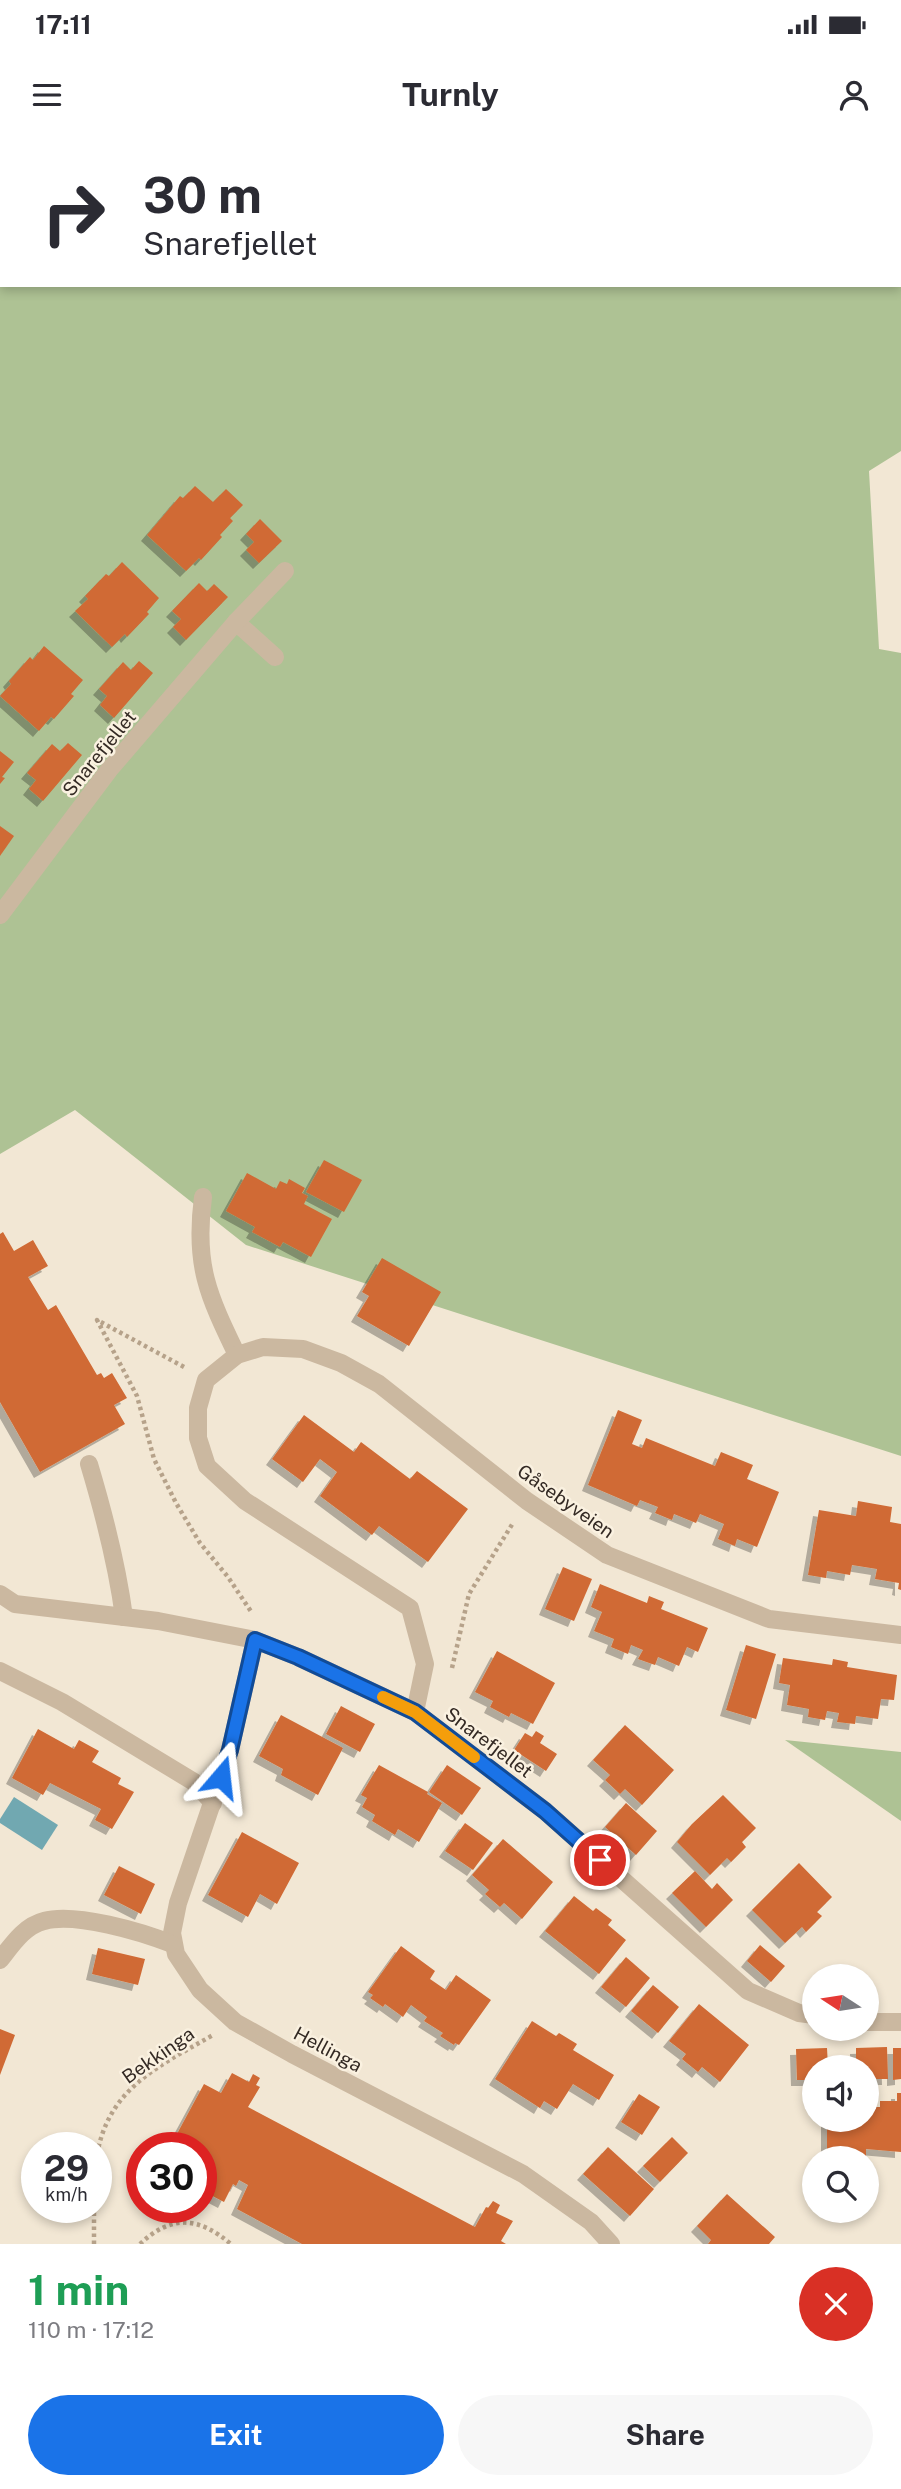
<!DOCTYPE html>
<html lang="en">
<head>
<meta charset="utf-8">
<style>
	body { margin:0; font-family:"Public Sans",sans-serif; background:#f7f7f7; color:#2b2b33; height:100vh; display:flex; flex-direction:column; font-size:26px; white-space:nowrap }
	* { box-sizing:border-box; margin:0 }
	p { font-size:23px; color:#7c7c81 }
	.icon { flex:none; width:38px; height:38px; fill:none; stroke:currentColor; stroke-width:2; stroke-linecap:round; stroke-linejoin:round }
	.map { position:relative; height:2104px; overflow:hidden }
	.sheet { display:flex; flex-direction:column; background:#fff; flex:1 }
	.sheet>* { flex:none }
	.banner { position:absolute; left:0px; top:0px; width:901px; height:147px; box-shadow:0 4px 10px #0003; background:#fff; color:#2b2b33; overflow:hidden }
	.needle { width:46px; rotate:282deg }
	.tools { position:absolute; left:802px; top:1824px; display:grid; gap:14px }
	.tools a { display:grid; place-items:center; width:77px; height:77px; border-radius:50%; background:#fff; box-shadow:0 4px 10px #0003; font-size:35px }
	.speed { position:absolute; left:21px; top:1992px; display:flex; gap:14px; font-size:35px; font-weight:700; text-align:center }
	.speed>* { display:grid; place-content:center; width:91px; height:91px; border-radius:50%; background:#fff; box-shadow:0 4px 10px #0003; line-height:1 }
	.speed small { font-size:18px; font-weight:400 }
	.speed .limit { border:10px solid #d22; background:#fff; color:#111 }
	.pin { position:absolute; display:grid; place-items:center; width:60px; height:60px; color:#fff; margin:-30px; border:4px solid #fff; border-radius:50%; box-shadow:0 2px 7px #0007 }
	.me { position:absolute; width:77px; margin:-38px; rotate:17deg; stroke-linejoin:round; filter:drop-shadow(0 0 5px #0008) }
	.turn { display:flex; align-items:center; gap:24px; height:147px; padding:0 28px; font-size:32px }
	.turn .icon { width:91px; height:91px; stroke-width:2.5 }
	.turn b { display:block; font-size:49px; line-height:60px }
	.round { display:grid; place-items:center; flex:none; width:74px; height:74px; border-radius:37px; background:#f7f7f7 }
	.summary { display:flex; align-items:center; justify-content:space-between; height:119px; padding:0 28px }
	h1 { font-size:42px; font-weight:700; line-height:52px; color:#1e9e55 }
	.cta { display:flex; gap:14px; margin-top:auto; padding:14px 28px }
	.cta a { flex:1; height:80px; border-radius:42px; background:#1a73e8; color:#fff; font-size:28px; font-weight:700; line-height:80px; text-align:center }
	.cta a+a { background:#f7f7f7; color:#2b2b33 }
	.status { display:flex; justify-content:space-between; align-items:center; height:49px; padding:0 35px; background:#fff; direction:ltr }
	.status svg { height:19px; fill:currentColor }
	header { display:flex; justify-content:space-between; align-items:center; height:91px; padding:0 28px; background:#fff; font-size:32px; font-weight:700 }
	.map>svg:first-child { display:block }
</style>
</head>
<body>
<div class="status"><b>17:11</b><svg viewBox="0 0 49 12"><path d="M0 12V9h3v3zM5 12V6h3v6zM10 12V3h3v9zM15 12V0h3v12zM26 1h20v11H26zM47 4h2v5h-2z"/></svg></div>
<header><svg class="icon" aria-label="menu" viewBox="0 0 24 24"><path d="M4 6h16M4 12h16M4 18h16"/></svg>Turnly<svg class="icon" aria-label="person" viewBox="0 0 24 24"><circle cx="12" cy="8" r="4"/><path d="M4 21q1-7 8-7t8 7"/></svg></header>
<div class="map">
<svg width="901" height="2104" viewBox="0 0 901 2104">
	<defs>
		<filter id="shadow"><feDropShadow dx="-6" dy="6" stdDeviation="0" flood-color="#0004"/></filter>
	</defs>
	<rect width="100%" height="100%" fill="#f2e7d4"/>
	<!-- green -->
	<g fill="#aec294" fill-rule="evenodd">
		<path d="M0 0H901V311L869 331 879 509 901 513V1316L246 1105 75 970 0 1014ZM2 2H900V145H2Z"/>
		<polygon points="785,1600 901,1612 901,1681"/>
	</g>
	<!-- water -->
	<polygon fill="#71a8b1" points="14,1657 58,1685 42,1710 0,1683 0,1679"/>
	<!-- building -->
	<g fill="#d06a34" filter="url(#shadow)">
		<polygon points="195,346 213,362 226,349 243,365 230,378 233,381 220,395 222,397 201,420 199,418 186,431 147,395 180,356 183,358"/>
		<polygon points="260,379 282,401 259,423 246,410 254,402 246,394"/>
		<polygon points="122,422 159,458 147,472 149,474 127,497 125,494 112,507 75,471 88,459 85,456 106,434 109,436"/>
		<polygon points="199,443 207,451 214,444 228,457 186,500 173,487 181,479 172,471"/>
		<polygon points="44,506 83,540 71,554 74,556 54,579 51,577 39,591 0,556 11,544 9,541 30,517 33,520"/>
		<polygon points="139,521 153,533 114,578 100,565 107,556 99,549 123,522 131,530"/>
		<polygon points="68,603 82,615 43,661 29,649 36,640 27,633 52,604 60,611"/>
		<polygon points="0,611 14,622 2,637 5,638 0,644"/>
		<polygon points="0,686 14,696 0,716"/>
		<polygon points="324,1020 362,1040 344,1072 306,1052"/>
		<polygon points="247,1033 276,1049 280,1041 287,1044 289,1039 305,1048 302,1053 308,1056 304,1064 332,1079 311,1117 283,1102 280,1107 252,1092 255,1087 226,1071"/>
		<polygon points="3,1092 14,1111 33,1100 48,1126 28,1137 48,1170 56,1165 97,1235 101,1233 104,1238 112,1233 127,1258 114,1265 125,1284 40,1332 0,1262 0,1094"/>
		<polygon points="382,1118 441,1152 409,1206 357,1176 369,1156 362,1152"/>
		<polygon points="618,1270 642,1280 632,1304 642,1308 646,1298 715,1326 721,1312 753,1325 747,1339 779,1352 757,1407 737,1399 735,1406 718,1399 724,1384 700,1374 696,1383 674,1374 672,1380 655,1373 658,1367 640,1360 637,1366 588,1345"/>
		<polygon points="304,1275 354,1312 361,1302 410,1339 417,1331 468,1369 428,1422 379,1386 372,1395 320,1356 337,1332 320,1319 303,1342 272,1319"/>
		<polygon points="858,1361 892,1367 890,1382 901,1384 901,1450 898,1449 899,1443 875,1439 877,1429 852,1425 850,1435 827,1431 826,1438 808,1435 819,1370 856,1376"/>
		<polygon points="563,1427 592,1439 574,1481 545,1469"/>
		<polygon points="600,1444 647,1463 649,1456 664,1462 661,1469 708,1488 698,1512 687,1507 679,1526 658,1517 655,1525 638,1519 643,1510 631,1505 628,1514 611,1507 614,1499 594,1491 602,1472 591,1467"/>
		<polygon points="746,1505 776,1514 756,1579 726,1570"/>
		<polygon points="497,1511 555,1543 533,1584 511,1573 509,1577 490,1567 493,1561 475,1552"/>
		<polygon points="783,1518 832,1525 833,1519 848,1522 847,1527 897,1535 894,1560 881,1559 878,1579 856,1576 855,1584 837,1582 839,1573 827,1571 825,1580 808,1577 809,1569 787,1565 790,1545 779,1543"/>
		<polygon points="341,1566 375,1584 360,1612 326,1594"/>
		<polygon points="281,1575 343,1608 318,1655 281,1635 283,1629 259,1616"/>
		<polygon points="625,1585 674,1630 642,1665 625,1649 620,1654 605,1640 610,1635 593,1620"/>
		<polygon points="38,1589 74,1609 79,1600 99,1611 92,1622 121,1638 118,1644 134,1652 112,1689 95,1680 101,1669 50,1643 43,1655 12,1638"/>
		<polygon points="536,1591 544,1596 540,1603 557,1614 546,1631 514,1610 525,1593 532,1597"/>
		<polygon points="379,1625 428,1652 427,1654 442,1663 419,1702 398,1689 395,1695 372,1681 375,1675 362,1667 367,1658 361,1655"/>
		<polygon points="447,1625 481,1648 462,1675 429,1652"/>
		<polygon points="723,1655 756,1688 742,1702 746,1707 731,1722 727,1718 710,1735 677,1702 692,1684"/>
		<polygon points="626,1663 657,1691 636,1715 605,1687"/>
		<polygon points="465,1683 493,1703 473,1730 445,1711"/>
		<polygon points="242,1692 299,1723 277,1764 260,1754 248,1777 208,1755"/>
		<polygon points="503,1699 553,1742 522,1779 504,1763 500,1767 485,1754 489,1750 472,1735"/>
		<polygon points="799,1723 832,1757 817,1772 822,1776 806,1792 802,1787 785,1803 752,1770"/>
		<polygon points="119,1726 155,1744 141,1774 104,1755"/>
		<polygon points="695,1731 712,1749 717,1743 733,1760 706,1787 672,1753"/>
		<polygon points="574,1756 593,1771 596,1768 612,1780 608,1785 626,1800 599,1834 545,1791"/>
		<polygon points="760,1805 785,1826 771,1842 747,1821"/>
		<polygon points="401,1806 435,1831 430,1839 446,1850 456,1835 491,1860 459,1905 455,1903 454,1905 440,1896 443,1893 424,1881 427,1877 411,1865 403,1877 385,1864 383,1867 370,1858 373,1855 368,1852"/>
		<polygon points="98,1808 145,1819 138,1845 92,1834"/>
		<polygon points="626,1817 650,1838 626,1867 601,1847"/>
		<polygon points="653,1845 679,1867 658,1893 631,1871"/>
		<polygon points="699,1864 749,1905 720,1942 702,1927 698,1932 682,1919 686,1914 669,1901"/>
		<polygon points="532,1881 556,1896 559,1893 577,1904 573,1910 614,1935 599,1960 573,1944 557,1969 544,1961 540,1968 495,1939"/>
		<polygon points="0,1889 15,1895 0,1935"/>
		<polygon points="887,1907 888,1939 866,1939 866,1927 856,1927 856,1908"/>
		<polygon points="827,1908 828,1927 814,1927 814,1940 797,1940 796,1909"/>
		<polygon points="893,1908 901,1908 901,1939 893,1940"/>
		<polygon points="232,1933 249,1942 253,1934 260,1938 256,1945 260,1947 248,1967 475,2087 486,2067 488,2068 493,2061 500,2065 496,2073 513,2081 501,2101 506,2104 302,2104 237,2069 248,2045 239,2040 236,2046 233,2044 224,2062 201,2050 201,2007 173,2007 171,2005 204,1944 221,1953"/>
		<polygon points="897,1953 901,1953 901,2012 866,2009 866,2018 847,2018 847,2012 827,2012 827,1979 866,1979 866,1967 880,1967 880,1961 897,1961"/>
		<polygon points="639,1954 660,1967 642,1995 621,1982"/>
		<polygon points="672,1997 688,2013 660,2042 643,2026"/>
		<polygon points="608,2007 654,2049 630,2076 583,2034"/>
		<polygon points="727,2054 775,2097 769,2104 708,2104 711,2100 697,2086"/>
	</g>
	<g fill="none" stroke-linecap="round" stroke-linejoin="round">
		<!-- path -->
		<g stroke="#b6a28a" stroke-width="4.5" stroke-dasharray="3.5 3.5" stroke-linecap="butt">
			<polyline points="184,1227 97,1180 137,1256 154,1319 176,1363 200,1403 228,1437 252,1473"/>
			<polyline points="452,1528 469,1454 513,1383"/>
			<path d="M96 2021C106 1949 156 1928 213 1895"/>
			<polyline points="94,2104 94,2067"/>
			<path d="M140 2104C172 2074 199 2077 231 2104"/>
		</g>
		<!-- minor -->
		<g stroke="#cbb8a0" stroke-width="18">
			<polyline points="236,482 275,517"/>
			<polyline points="0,775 109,630 236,482 285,431"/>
			<path d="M203 1057C194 1125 208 1155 237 1215"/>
			<path d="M89 1324C104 1374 117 1424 124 1477"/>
			<polyline points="0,1454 15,1464 158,1481 255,1500 298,1517 415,1572 545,1671 748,1851 799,1873 814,1875"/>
			<polyline points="255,1500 230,1610 178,1763 172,1793 176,1814 200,1850 235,1882 292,1914 523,2034 591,2082 611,2104"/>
			<polyline points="0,1531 62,1562 194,1642 213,1663"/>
			<polyline points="415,1572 425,1524 410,1468 245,1361 207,1326 198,1298 198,1268 206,1240 237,1215 263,1207 303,1209 341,1223 379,1244 527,1361 607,1415 769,1479 901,1495"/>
			<path d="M0 1820C12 1805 24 1786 44 1781 75 1772 142 1792 172 1804"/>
			<polyline points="866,1882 901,1882"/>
		</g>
	</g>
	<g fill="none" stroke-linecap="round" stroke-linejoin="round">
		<defs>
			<polyline id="route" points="221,1637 230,1610 255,1500 298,1517 415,1572 545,1671 600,1720"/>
		</defs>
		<!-- route casing -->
		<use href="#route" stroke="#114b97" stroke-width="18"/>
		<!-- route -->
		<use href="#route" stroke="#1a73e8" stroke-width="12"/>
		<!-- slow -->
		<polyline stroke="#f59e0b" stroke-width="12" points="383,1557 415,1572 474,1617"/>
	</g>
	<g text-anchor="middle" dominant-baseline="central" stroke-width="5" stroke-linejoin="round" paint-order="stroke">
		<!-- street labels -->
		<g font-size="19" fill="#342a24" stroke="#faf1e0">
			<text transform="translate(99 613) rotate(-51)">Snarefjellet</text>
			<text transform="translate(566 1361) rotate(35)">Gåsebyveien</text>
			<text transform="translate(489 1602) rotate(37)">Snarefjellet</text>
			<text transform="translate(328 1909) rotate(28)">Hellinga</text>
			<text transform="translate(158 1915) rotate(-35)">Bekkinga</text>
		</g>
	</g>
</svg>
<div class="tools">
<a><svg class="needle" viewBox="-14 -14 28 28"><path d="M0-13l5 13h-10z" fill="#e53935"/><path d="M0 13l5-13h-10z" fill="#7c7c81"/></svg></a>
<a><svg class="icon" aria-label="sound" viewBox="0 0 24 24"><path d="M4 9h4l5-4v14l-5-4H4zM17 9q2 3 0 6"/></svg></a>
<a><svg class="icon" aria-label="search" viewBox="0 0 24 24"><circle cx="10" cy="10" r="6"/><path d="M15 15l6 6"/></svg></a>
</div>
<div class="speed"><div>29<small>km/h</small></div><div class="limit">30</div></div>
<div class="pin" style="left:600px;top:1720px;background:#d93025"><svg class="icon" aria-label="arrive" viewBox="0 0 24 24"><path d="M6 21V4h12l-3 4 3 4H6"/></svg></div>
<svg class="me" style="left:221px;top:1637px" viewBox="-20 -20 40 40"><path d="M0-17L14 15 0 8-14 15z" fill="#1a73e8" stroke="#fff" stroke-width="4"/></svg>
<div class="banner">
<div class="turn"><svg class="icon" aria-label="right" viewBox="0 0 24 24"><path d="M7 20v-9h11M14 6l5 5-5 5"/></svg><div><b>30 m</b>Snarefjellet</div></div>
</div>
</div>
<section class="sheet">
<div class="summary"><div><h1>1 min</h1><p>110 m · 17:12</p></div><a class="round" style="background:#d93025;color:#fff"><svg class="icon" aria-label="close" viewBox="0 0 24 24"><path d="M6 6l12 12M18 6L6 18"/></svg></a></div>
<div class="cta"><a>Exit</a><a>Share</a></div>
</section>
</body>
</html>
